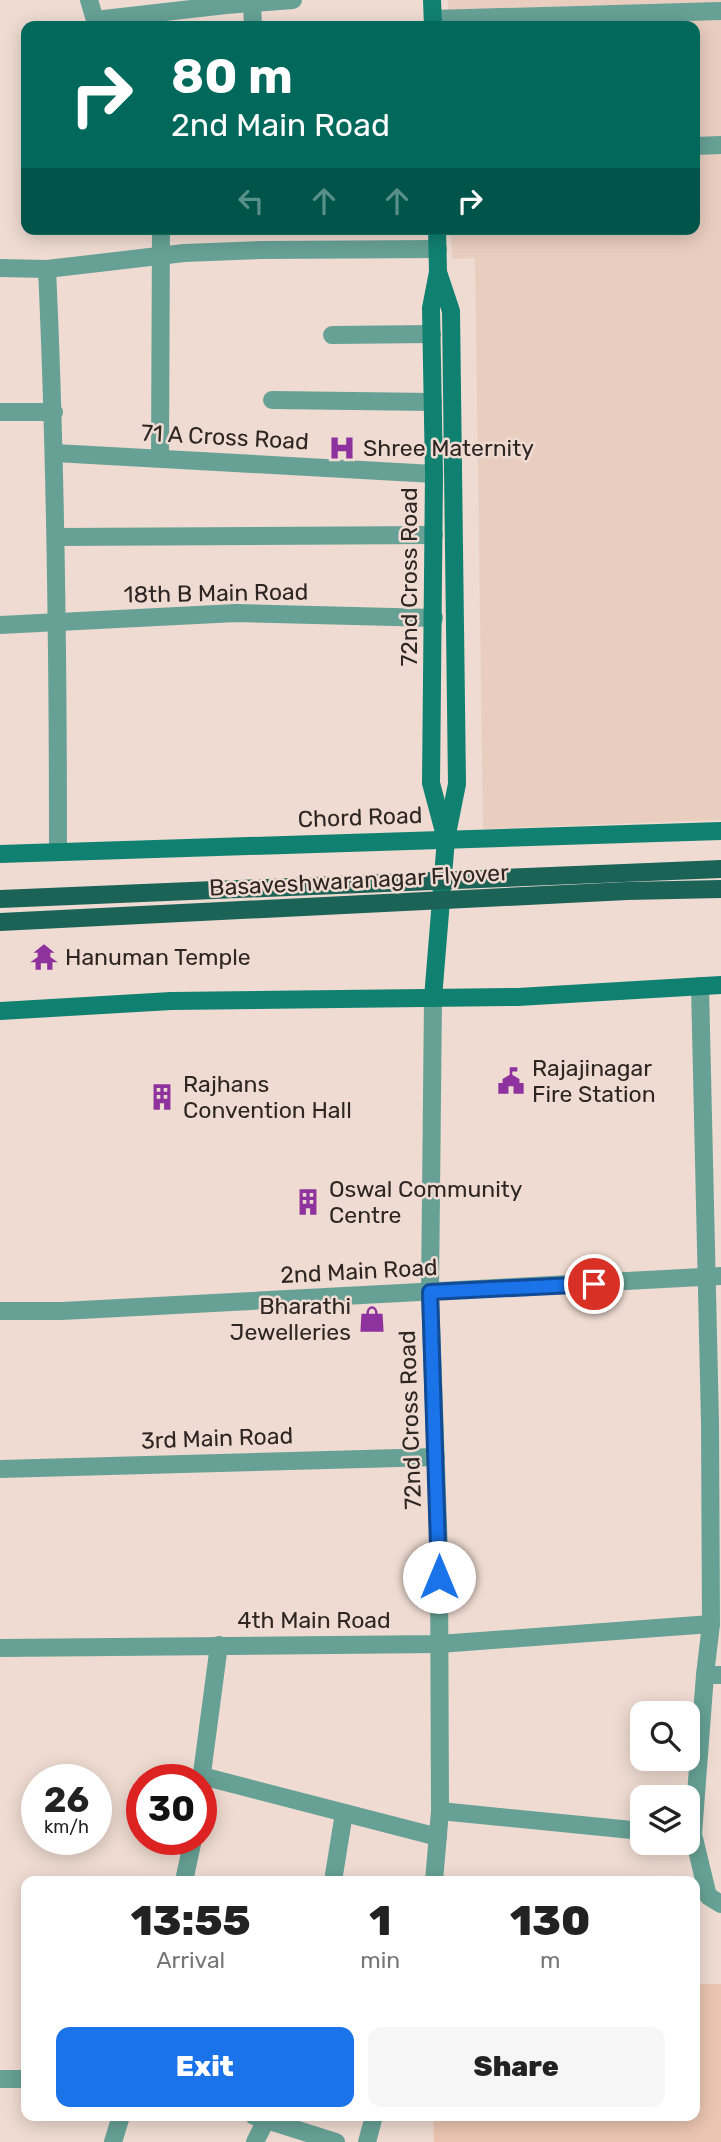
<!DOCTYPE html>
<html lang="en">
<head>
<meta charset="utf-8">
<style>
	body { margin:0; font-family:Rubik,sans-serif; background:#f6f6f6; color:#222; height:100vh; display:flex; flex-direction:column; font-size:26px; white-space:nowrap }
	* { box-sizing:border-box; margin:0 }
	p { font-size:23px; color:#767676 }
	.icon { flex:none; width:38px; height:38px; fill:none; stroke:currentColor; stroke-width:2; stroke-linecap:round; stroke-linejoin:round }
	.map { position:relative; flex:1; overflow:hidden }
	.side { position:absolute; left:21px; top:1876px; width:679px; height:245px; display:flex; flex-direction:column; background:#fff; border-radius:14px; box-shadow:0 4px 18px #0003 }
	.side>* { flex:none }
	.banner { position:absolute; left:21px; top:21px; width:679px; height:214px; border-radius:14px; box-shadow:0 4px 18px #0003; background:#00695c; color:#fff; overflow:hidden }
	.tools { position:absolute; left:630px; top:1701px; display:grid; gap:14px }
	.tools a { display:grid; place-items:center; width:70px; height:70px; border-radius:14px; background:#fff; box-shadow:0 4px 18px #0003; font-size:35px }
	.speed { position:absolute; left:21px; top:1764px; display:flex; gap:14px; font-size:35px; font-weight:700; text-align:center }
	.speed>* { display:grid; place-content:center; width:91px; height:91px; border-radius:50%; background:#fff; box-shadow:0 4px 18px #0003; line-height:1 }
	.speed small { font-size:18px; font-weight:400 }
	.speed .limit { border:10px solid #d22; background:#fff; color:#111 }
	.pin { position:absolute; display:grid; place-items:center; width:60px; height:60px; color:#fff; margin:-30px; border:4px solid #fff; border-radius:50%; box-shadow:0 2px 7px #0007 }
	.me { position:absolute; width:77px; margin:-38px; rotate:0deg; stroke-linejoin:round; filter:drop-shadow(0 0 5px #0008) }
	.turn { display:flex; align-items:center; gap:24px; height:147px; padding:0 35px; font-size:32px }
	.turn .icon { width:91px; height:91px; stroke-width:2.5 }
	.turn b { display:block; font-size:49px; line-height:60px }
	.lanes { display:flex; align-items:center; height:66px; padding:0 35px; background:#0003; justify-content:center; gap:35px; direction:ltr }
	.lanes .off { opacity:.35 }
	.eta { display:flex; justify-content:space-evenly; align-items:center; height:119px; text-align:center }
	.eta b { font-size:42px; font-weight:800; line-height:49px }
	.action { display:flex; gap:14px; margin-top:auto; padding:14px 35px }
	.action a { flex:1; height:80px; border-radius:14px; background:#1a73e8; color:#fff; font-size:28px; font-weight:800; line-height:80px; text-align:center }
	.action a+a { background:#f6f6f6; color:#222 }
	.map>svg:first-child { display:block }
</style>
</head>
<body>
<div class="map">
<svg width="721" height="2142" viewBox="0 0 721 2142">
	<rect width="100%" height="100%" fill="#efdbd1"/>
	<!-- built -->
	<polygon fill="#e9cec0" points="448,0 721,0 721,820 483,829 475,258 452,259 451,229 695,229 695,26 448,26"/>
	<!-- green -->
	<polygon fill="#ebc5b1" points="695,1984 721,1984 721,2142 434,2142 433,2116 695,2116"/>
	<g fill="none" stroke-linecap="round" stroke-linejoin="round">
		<!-- street -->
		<g stroke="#67a195" stroke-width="18">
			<polyline points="89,0 95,20 226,5 293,0"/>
			<polyline points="252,3 253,26"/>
			<polyline points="433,19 721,11"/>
			<polyline points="695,146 721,145"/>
			<polyline points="0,268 47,269 184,253 262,250 438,249"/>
			<path d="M47 269C56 463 58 657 58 852"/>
			<polyline points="332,335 432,334"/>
			<polyline points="272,400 433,402"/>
			<polyline points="0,412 54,412"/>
			<polyline points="55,453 434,474"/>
			<polyline points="160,458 161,229"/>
			<polyline points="57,537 434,535"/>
			<polyline points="0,625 236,613 434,618"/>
			<polyline points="700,986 710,1422 711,1624 705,1675 721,1675"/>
			<polyline points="433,998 430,1292 439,1554 440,1811 434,1881"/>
			<polyline points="0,1311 62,1311 721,1276"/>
			<polyline points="0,1469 436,1457"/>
			<polyline points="0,1648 439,1644 711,1624"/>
			<polyline points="705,1675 693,1834 708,1896 721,1904"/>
			<polyline points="202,1776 438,1837"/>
			<polyline points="201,1781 219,1645"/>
			<polyline points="440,1811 642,1831"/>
			<polyline points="184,1881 193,1839"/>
			<polyline points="333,1881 344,1813"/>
			<polyline points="0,2079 26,2079"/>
			<polyline points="254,2116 336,2142"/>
			<polyline points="113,2142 121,2116"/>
			<polyline points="255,2142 268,2116"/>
			<polyline points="367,2142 374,2116"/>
		</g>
		<!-- secondary -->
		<g stroke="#108171" stroke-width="18">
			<polyline points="432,0 433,26"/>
			<polyline points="437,229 438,272 431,308 434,474 431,783 444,832"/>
			<polyline points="0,854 721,831"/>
			<polyline points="433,998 446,839 457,784 451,311 438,272"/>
			<polyline points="0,1011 171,1001 518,997 721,985"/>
		</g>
		<!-- primary -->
		<g stroke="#1b6257" stroke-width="18">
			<polyline points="0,899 721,869"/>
			<polyline points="0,922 627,891 721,889"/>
		</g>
	</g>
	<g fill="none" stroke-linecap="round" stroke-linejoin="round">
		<defs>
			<polyline id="route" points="439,1577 430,1292 594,1284"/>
		</defs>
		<!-- route casing -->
		<use href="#route" stroke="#114b97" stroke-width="18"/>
		<!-- route -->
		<use href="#route" stroke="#1a73e8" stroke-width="12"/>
	</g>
	<!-- icons -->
	<defs>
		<symbol id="hospital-bare" viewBox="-9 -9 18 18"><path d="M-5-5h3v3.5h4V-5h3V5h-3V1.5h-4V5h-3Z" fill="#8e339e" stroke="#efdbd1" stroke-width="2.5" paint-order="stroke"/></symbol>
		<symbol id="temple-bare" viewBox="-9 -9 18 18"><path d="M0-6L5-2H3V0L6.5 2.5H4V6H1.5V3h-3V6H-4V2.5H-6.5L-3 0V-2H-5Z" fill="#8e339e" stroke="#efdbd1" stroke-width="2.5" paint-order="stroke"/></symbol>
		<symbol id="civic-bare" viewBox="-9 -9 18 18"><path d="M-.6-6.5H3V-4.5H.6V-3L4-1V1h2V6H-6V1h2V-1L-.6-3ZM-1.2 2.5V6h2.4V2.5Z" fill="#8e339e" stroke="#efdbd1" stroke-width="2.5" paint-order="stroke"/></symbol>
		<symbol id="building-bare" viewBox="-9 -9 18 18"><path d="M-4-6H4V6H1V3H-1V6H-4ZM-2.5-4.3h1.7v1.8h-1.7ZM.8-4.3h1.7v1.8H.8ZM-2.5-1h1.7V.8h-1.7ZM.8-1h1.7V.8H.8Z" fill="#8e339e" stroke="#efdbd1" stroke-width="2.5" paint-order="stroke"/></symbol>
		<symbol id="shop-bare" viewBox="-9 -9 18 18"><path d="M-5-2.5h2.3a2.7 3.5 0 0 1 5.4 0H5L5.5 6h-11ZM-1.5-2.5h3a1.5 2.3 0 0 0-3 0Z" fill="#8e339e" stroke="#efdbd1" stroke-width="2.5" paint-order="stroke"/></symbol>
	</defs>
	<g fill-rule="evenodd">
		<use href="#hospital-bare" x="323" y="429" width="38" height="38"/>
		<use href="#temple-bare" x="25" y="938" width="38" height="38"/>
		<use href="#civic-bare" x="492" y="1062" width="38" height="38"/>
		<use href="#building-bare" x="143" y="1078" width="38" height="38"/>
		<use href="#building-bare" x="289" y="1183" width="38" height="38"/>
		<use href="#shop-bare" x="353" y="1300" width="38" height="38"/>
	</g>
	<g text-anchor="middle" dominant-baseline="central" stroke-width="5" stroke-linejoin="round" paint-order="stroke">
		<!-- street labels -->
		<g font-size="23" fill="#2d2622" stroke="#efdbd1">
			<text transform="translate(225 437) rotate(3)">71 A Cross Road</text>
			<text transform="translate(409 577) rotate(-90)">72nd Cross Road</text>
			<text transform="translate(216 593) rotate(-1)">18th B Main Road</text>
			<text transform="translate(360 817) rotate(-2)">Chord Road</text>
			<text transform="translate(359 880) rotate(-3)">Basaveshwaranagar Flyover</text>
			<text transform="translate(359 1271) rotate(-3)">2nd Main Road</text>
			<text transform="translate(410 1420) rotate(-92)">72nd Cross Road</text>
			<text transform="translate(217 1438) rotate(-2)">3rd Main Road</text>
			<text x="314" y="1620">4th Main Road</text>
		</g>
		<!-- poi labels -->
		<g font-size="23" fill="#2d2622" stroke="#efdbd1" text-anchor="start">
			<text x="363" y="448">Shree Maternity</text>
			<text x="65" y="957">Hanuman Temple</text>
			<text x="532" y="1068">Rajajinagar<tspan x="532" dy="26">Fire Station</tspan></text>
			<text x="183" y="1084">Rajhans<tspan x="183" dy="26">Convention Hall</tspan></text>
			<text x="329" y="1189">Oswal Community<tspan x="329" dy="26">Centre</tspan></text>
			<text x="351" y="1306" text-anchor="end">Bharathi<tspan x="351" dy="26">Jewelleries</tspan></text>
		</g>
	</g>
</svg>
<div class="tools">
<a><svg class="icon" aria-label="search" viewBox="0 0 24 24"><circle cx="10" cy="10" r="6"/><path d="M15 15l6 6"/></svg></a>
<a><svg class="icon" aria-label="layers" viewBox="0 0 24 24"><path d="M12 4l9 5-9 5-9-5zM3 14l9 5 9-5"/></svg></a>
</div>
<div class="speed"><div>26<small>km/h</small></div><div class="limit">30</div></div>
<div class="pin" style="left:594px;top:1284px;background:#d93025"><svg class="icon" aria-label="arrive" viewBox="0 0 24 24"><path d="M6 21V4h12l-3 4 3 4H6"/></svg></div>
<svg class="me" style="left:439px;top:1577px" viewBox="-20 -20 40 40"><circle r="19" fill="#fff"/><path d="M0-13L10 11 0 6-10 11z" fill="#1a73e8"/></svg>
<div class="banner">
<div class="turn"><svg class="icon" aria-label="right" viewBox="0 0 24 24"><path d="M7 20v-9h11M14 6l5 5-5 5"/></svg><div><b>80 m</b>2nd Main Road</div></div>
<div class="lanes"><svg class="icon off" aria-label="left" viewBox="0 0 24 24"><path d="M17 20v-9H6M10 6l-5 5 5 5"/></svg><svg class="icon off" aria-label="ahead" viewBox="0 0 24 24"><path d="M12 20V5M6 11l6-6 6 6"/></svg><svg class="icon off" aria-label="ahead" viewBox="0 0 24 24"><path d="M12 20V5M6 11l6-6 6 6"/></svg><svg class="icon" aria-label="right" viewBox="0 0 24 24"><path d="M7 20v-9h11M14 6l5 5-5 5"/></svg></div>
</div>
<section class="side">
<div class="eta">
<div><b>13:55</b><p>Arrival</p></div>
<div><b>1</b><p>min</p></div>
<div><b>130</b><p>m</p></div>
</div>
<div class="action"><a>Exit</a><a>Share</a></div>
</section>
</div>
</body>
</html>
